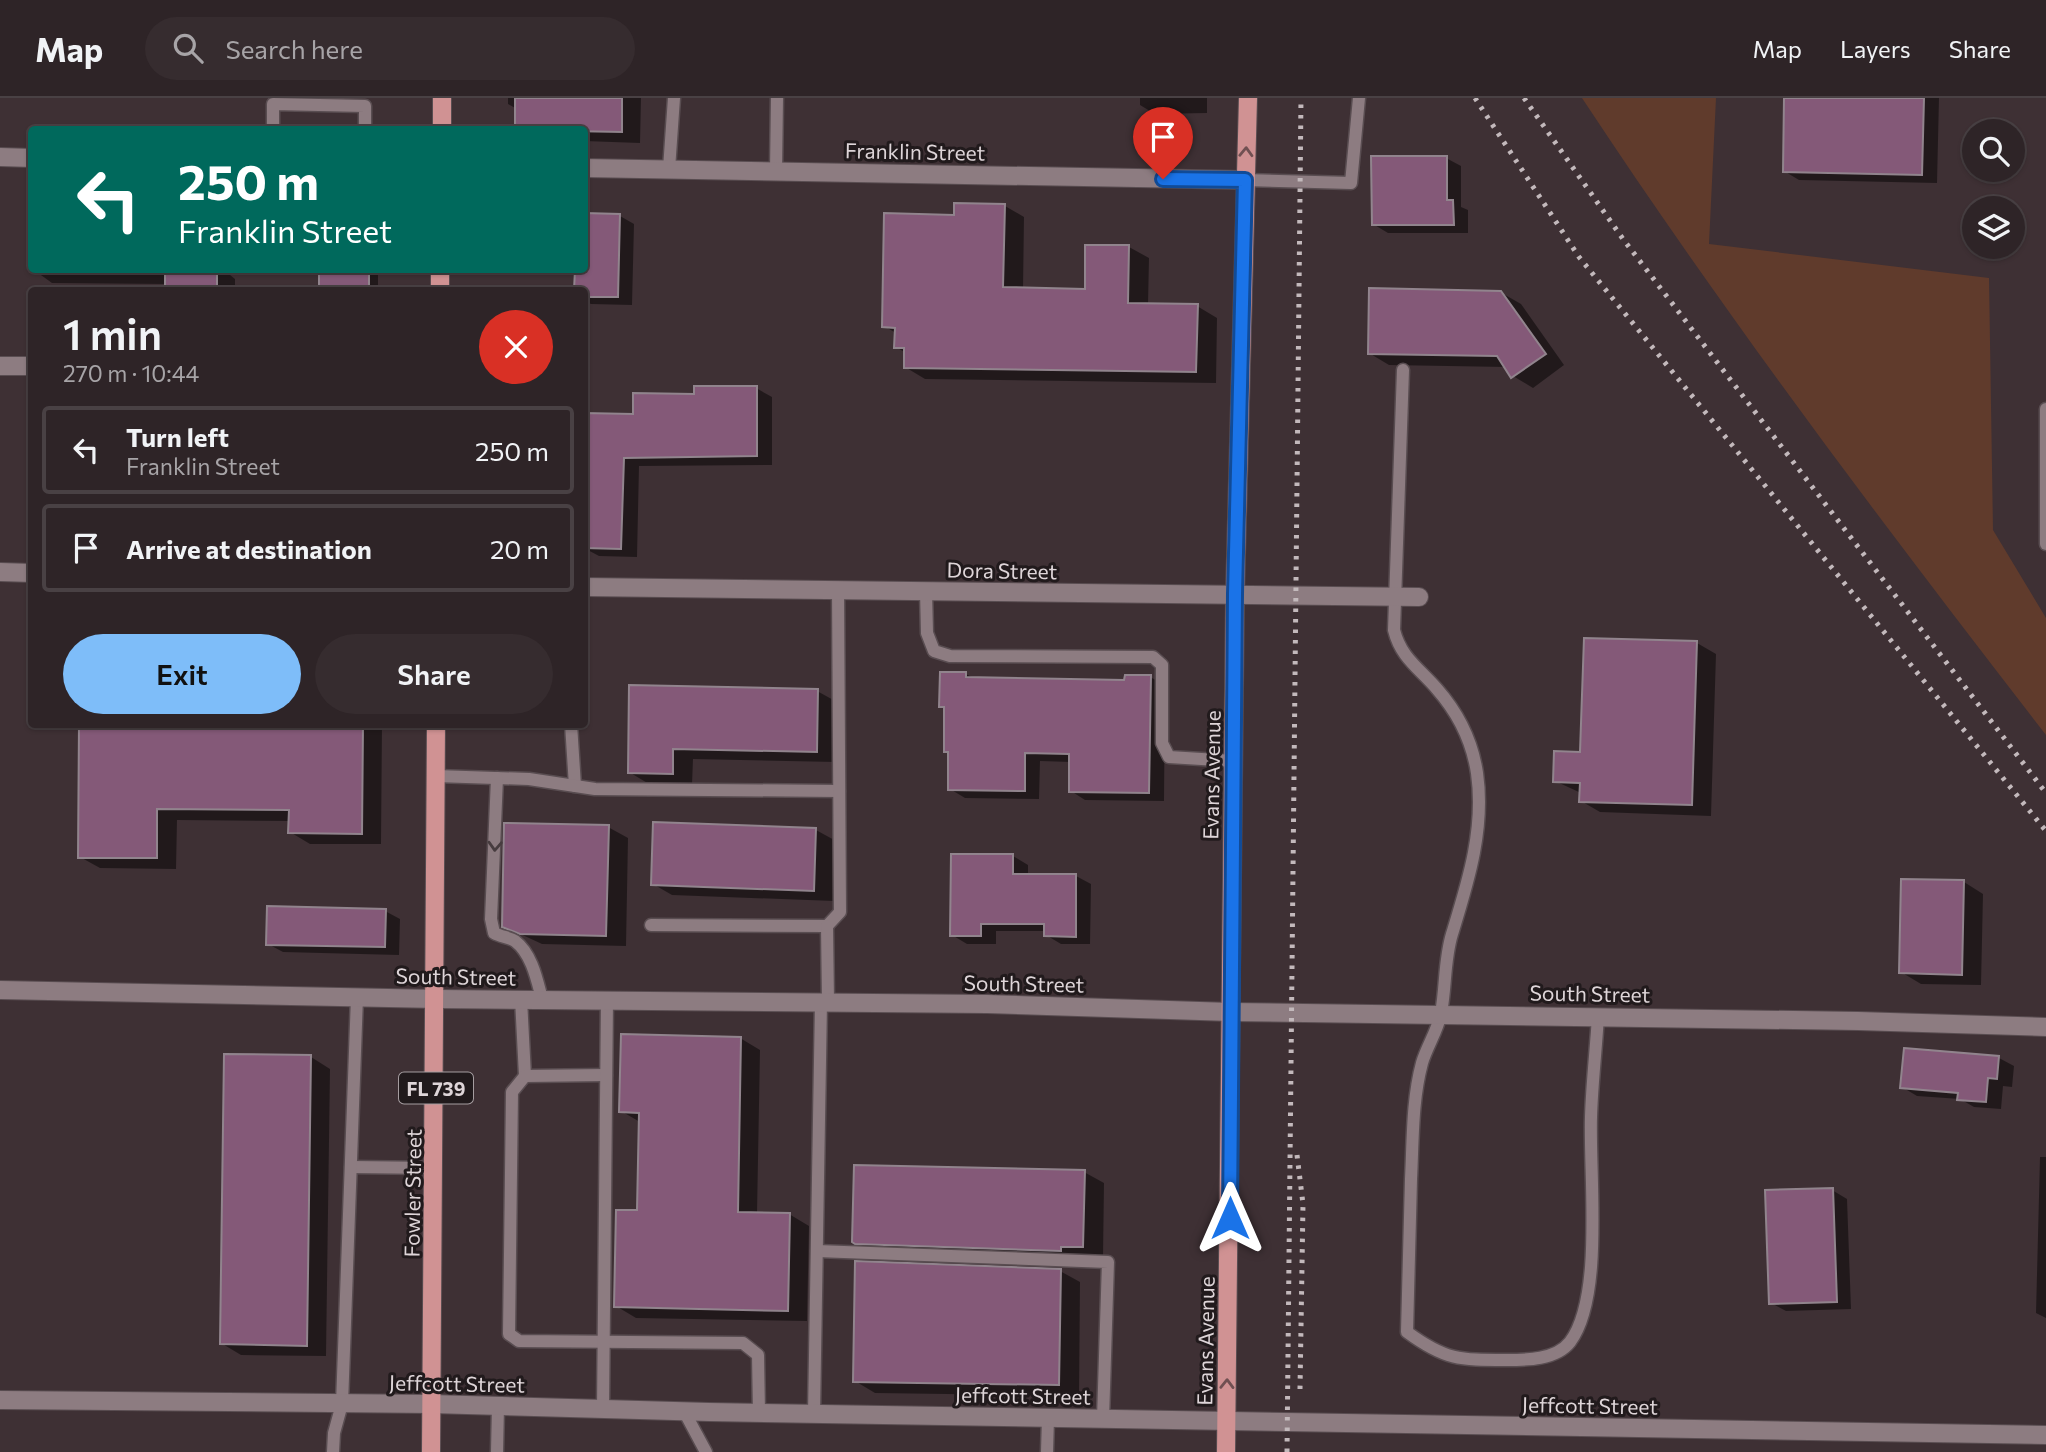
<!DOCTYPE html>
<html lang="en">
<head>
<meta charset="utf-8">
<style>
	body { margin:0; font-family:Commissioner,sans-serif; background:#362c2f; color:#f1f3f6; height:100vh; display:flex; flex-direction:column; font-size:26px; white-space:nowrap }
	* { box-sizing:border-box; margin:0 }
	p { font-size:23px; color:#a7a4a7 }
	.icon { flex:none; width:38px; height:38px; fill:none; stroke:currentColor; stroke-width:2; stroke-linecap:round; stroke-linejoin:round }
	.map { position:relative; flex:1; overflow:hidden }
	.sheet { position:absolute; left:28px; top:189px; width:560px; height:441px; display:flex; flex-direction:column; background:#2e2427; border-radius:7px; box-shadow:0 2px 5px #0004,0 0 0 2px #494144 }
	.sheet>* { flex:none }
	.banner { position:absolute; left:28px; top:28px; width:560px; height:147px; border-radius:7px; box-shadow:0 2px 5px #0004,0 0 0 2px #494144; background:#00695c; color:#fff; overflow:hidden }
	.buttons { position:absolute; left:1962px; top:21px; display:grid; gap:14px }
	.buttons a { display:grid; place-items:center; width:63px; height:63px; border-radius:50%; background:#2e2427; box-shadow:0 2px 5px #0004,0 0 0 2px #494144; font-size:35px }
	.pin { position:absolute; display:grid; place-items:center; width:60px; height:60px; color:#fff; margin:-72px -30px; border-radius:50% 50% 50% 0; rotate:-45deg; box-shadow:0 0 7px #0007 }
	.pin .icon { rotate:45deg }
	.me { position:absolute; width:77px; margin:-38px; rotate:0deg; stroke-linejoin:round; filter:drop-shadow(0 0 5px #0008) }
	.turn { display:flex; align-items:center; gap:24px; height:147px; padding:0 35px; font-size:32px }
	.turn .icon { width:91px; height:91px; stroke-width:2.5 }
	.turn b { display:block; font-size:49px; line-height:60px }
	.round { display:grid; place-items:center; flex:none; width:74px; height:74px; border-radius:37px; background:#362c2f }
	.headline { display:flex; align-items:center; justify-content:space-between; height:119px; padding:0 35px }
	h1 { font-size:42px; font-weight:600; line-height:52px }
	.primary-button { display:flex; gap:14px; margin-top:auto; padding:14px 35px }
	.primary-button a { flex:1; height:80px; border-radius:42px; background:#7ebdf9; color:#111; font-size:28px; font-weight:600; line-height:80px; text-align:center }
	.primary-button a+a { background:#362c2f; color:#f1f3f6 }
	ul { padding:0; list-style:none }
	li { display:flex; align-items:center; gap:21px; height:88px; margin:0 14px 10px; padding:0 21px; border:4px solid #494144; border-radius:7px }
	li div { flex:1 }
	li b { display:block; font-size:26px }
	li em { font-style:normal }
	header { display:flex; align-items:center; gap:42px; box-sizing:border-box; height:98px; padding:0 35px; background:#2e2427; border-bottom:2px solid #494144 }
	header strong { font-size:33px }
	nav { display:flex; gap:38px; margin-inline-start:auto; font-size:24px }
	.search { width:490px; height:63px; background:#362c2f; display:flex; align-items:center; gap:18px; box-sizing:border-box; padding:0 24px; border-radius:38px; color:#a7a4a7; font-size:26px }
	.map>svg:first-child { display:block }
</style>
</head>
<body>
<header>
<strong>Map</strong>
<div class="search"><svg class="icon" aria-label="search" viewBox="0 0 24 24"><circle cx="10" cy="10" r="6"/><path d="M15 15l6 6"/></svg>Search here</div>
<nav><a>Map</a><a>Layers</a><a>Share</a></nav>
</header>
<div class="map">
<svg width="2046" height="1354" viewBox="0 0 2046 1354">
	<rect width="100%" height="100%" fill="#3e3034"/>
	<!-- green -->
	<path fill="#603b2c" d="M1582 0H1716L1709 146 1989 180 1993 432 2046 520V637C1885 429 1727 220 1582 0Z"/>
	<!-- shadow -->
	<g fill="#0007">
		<polygon points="508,0 641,0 640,45 584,43 584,32 517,11 508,6"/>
		<polygon points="1140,0 1207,0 1207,15 1155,16 1140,7"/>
		<polygon points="1786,0 1939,0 1937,85 1799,82 1784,73"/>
		<polygon points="1446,60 1461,68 1461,109 1468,112 1468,135 1388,135 1373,126"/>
		<polygon points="1005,108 1024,119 1023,192 1086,193 1129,149 1149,160 1148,207 1197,208 1217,220 1216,285 925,281 905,269 906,255 896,249 896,235 884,228 956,119"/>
		<polygon points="620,118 634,126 632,207 591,206 584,203 584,192 576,192 577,172 584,172"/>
		<polygon points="34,172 224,172 235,181 235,192 167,192 167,186 52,185"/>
		<rect x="321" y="172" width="57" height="20"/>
		<polygon points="1500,194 1521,206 1564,267 1533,290 1513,278 1506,269 1389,267 1369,255"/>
		<polygon points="756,290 772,299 772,367 639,368 637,459 599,458 584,450 634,318 696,298"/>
		<polygon points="28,365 32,365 32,415 27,412"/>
		<polygon points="1697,545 1716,556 1711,718 1600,714 1581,703 1581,695 1555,683"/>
		<polygon points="966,576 975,581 1126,583 1150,579 1165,587 1164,703 1085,702 1071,693 1071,664 1040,663 1039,701 965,700 950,691 950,656 945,653 946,611 941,608"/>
		<polygon points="631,589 817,593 837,604 836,664 693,661 692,687 649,686 629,674"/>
		<polygon points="80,626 382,626 381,746 310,746 290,734 290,723 177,722 176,771 100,770 80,759"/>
		<polygon points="608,729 628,740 626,848 542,846 503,828"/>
		<polygon points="816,732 836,743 834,803 672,797 653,786"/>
		<polygon points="1013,758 1028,767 1028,778 1076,778 1091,786 1090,846 1061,846 1046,837 1046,833 996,833 996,846 967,846 952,837"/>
		<polygon points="1964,784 1983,796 1981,887 1921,886 1901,874"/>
		<polygon points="385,813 400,821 399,857 283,854 268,846"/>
		<polygon points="740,940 760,952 757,1116 789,1116 809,1128 807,1223 636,1220 616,1208 639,1114 640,1024 621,1013"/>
		<polygon points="1905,952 1999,960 2014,968 2012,989 2003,988 2001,1011 1974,1009 1960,1001 1917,998 1902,989"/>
		<polygon points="311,959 330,971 326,1258 241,1257 221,1245"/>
		<polygon points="2040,1059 2046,1059 2046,1220 2036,1215"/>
		<polygon points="1084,1074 1104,1085 1103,1159 874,1155 854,1143"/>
		<polygon points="1832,1092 1847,1101 1851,1211 1786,1213 1771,1205"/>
		<polygon points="1060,1173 1080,1184 1079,1298 875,1295 855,1283"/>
	</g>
	<!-- building -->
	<g fill="#845978" stroke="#91848d" stroke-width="2">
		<polygon points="515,0 622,0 622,34 515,32"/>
		<polygon points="1784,0 1924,0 1922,77 1783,74"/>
		<polygon points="1371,58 1447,58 1447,102 1453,102 1454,127 1372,127"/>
		<polygon points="954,105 1005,106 1003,189 1085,191 1085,147 1129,147 1128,205 1198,206 1196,274 904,270 904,250 894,250 895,230 882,229 884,115 954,117"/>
		<polygon points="584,115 620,116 618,199 584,199 584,192 574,192 575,172 584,172"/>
		<rect x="165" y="172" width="52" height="20"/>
		<rect x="319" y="172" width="50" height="20"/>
		<polygon points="1369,190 1501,193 1546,256 1511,280 1497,258 1368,256"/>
		<polygon points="694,288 757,288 757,358 624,360 621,451 584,450 584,315 633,316 633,295 694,296"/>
		<polygon points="1584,540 1697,543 1692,707 1579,704 1580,685 1553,684 1554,653 1580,654"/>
		<polygon points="940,574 966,574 966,579 1124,582 1125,577 1151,577 1149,695 1069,694 1069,656 1025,655 1025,693 948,692 948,654 944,654 944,609 939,609"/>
		<polygon points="629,587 818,591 817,654 673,651 673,676 628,675"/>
		<polygon points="79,626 363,626 362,736 288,735 289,712 157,711 157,760 78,760"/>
		<polygon points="653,724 816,730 814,793 651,787"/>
		<polygon points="504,725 609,727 606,838 520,836 502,829"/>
		<polygon points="951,756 1013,756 1013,776 1076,776 1076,839 1044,838 1044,826 981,826 981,838 950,838"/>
		<polygon points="1901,781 1964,782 1962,877 1899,875"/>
		<polygon points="267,808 386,811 385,849 266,847"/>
		<polygon points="621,936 741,939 738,1114 790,1115 788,1213 614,1209 616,1112 637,1112 639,1015 619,1014"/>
		<polygon points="1904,950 1999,958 1997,981 1988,980 1986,1004 1957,1002 1958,995 1900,990"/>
		<polygon points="224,956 311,957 307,1248 220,1246"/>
		<polygon points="854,1067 1085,1072 1083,1149 1061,1149 1061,1153 855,1146 852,1144"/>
		<polygon points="1833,1090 1837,1204 1769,1206 1765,1092"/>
		<polygon points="855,1163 1061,1171 1059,1287 853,1284"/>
	</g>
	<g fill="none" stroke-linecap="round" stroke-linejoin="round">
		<defs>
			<g id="lane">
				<polyline points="273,32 273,6 365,8 365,32"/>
				<polyline points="669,71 674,0"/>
				<polyline points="776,73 777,0"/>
				<polyline points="1245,82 1351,85 1359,0"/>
				<path d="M1403 272 1394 532C1401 560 1419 570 1437 591 1459 616 1472 642 1477 675 1485 731 1468 784 1452 836 1444 862 1446 889 1441 915 1438 932 1427 948 1422 965 1412 1002 1413 1042 1411 1081 1410 1132 1408 1183 1407 1234 1445 1262 1459 1262 1506 1262 1526 1262 1556 1262 1570 1244 1604 1199 1589 1077 1591 1019 1592 985 1596 952 1598 918"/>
				<polyline points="2046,311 2046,446"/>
				<polyline points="926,493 927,535 934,553 950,558 1153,559 1162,567 1162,645 1169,659 1234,663"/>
				<polyline points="571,626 575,688"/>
				<polyline points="436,678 529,681 595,691 839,693"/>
				<path d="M497 680 491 821 494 835C501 839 509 839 515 843 532 856 537 882 542 901"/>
				<polyline points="651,827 827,828 840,814 838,491"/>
				<polyline points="827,828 828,904"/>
				<polyline points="521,901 525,978"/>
				<polyline points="606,977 525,978 512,994 509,1236 519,1243 743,1245 758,1257 759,1315"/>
				<polyline points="351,1069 435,1070"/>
				<polyline points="817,1153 1108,1164 1103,1321"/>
				<polyline points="603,1311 607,901"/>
				<polyline points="684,1313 706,1354"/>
				<polyline points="814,1316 821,904"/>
				<polyline points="333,1354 334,1335 342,1306 357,899"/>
				<polyline points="497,1354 498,1308"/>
				<polyline points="1047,1354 1048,1320"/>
			</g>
			<g id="street">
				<polyline points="0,59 32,60"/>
				<polyline points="584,70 1245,82"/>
				<polyline points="0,268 32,268"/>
				<polyline points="0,474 32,475"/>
				<polyline points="584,489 1419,499"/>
				<polyline points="0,892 437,901 987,906 1230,914 1858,923 2046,929"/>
				<polyline points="0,1302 432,1306 709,1314 2046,1337"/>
			</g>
			<g id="primary">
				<polyline points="442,0 442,32"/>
				<polyline points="440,192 440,172"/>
				<polyline points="431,1354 436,626"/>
				<polyline points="1226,1354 1235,496 1248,0"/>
			</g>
		</defs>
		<!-- lane casing -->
		<use href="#lane" stroke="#594d51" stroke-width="15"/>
		<!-- street casing -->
		<use href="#street" stroke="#594d51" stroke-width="20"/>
		<!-- primary casing -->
		<use href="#primary" stroke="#594d51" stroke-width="20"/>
		<!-- lane -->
		<use href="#lane" stroke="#8d7c81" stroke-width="12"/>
		<!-- street -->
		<use href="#street" stroke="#8d7c81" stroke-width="18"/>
		<!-- primary -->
		<use href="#primary" stroke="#d09293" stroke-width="18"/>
		<!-- rail -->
		<g stroke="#c3b9bc" stroke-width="5" stroke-dasharray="3.5 7" stroke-linecap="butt">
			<polyline points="1475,0 1579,159 2046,733"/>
			<polyline points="1524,0 1623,141 2046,695"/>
			<polyline points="1297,1057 1303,1106 1300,1291"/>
			<polyline points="1287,1354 1301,0"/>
		</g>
	</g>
	<!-- one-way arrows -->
	<defs><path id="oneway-chevron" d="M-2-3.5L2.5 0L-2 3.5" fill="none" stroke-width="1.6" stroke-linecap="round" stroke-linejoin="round" transform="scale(1.75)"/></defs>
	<g stroke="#705052">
		<use href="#oneway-chevron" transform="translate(1246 54) rotate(-88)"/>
		<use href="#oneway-chevron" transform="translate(1227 1286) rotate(-89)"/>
	</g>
	<use stroke="#473c3f" href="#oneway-chevron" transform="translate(495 748) rotate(93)"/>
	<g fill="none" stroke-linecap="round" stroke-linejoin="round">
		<defs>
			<polyline id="route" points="1163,81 1245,82 1235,496 1230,1120"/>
		</defs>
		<!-- route casing -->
		<use href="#route" stroke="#114b97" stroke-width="18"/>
		<!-- route -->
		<use href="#route" stroke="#1a73e8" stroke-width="12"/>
	</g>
	<g text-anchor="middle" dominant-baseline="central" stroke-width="6" stroke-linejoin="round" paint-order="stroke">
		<!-- shield labels -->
		<rect fill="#211a1c" stroke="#a59da0" stroke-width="2" x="399" y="974.5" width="74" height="31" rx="5"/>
		<g font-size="19" font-weight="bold" fill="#ded5d8">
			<text x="436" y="990">FL 739</text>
		</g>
		<!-- street labels -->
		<g font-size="21" fill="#ded5d8" stroke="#211a1c">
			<text transform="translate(915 53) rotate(1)">Franklin Street</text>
			<text transform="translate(1002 472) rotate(1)">Dora Street</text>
			<text transform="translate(1211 677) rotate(-89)">Evans Avenue</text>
			<text transform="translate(456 878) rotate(1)">South Street</text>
			<text transform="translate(1024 885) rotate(1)">South Street</text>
			<text transform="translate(1590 895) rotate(1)">South Street</text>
			<text transform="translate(412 1095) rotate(-89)">Fowler Street</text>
			<text transform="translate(1205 1243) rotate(-89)">Evans Avenue</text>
			<text transform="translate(457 1285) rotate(1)">Jeffcott Street</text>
			<text transform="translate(1023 1297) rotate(1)">Jeffcott Street</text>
			<text transform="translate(1590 1307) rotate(1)">Jeffcott Street</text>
		</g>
	</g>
</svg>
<div class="buttons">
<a><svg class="icon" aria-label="search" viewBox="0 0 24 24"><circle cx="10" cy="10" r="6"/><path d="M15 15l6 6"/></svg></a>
<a><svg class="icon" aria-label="layers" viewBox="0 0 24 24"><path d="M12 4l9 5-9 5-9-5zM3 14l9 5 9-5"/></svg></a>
</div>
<div class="pin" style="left:1163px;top:81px;background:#d93025"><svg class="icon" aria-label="arrive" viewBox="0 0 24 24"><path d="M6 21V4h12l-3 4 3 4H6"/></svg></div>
<svg class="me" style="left:1230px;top:1120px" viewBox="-20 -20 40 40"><path d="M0-17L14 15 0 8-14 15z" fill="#1a73e8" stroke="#fff" stroke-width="4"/></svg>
<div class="banner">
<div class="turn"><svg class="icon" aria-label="left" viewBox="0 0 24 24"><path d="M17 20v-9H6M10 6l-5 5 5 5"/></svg><div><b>250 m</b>Franklin Street</div></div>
</div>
<section class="sheet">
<div class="headline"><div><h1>1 min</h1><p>270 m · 10:44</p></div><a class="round" style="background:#d93025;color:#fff"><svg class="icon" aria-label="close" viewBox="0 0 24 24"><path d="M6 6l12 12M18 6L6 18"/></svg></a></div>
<ul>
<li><svg class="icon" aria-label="left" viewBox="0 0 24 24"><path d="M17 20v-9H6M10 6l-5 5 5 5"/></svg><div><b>Turn left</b><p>Franklin Street</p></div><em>250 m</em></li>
<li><svg class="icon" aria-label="arrive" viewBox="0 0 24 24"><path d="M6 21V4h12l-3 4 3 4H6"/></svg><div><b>Arrive at destination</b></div><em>20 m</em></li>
</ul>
<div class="primary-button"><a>Exit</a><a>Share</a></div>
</section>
</div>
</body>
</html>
